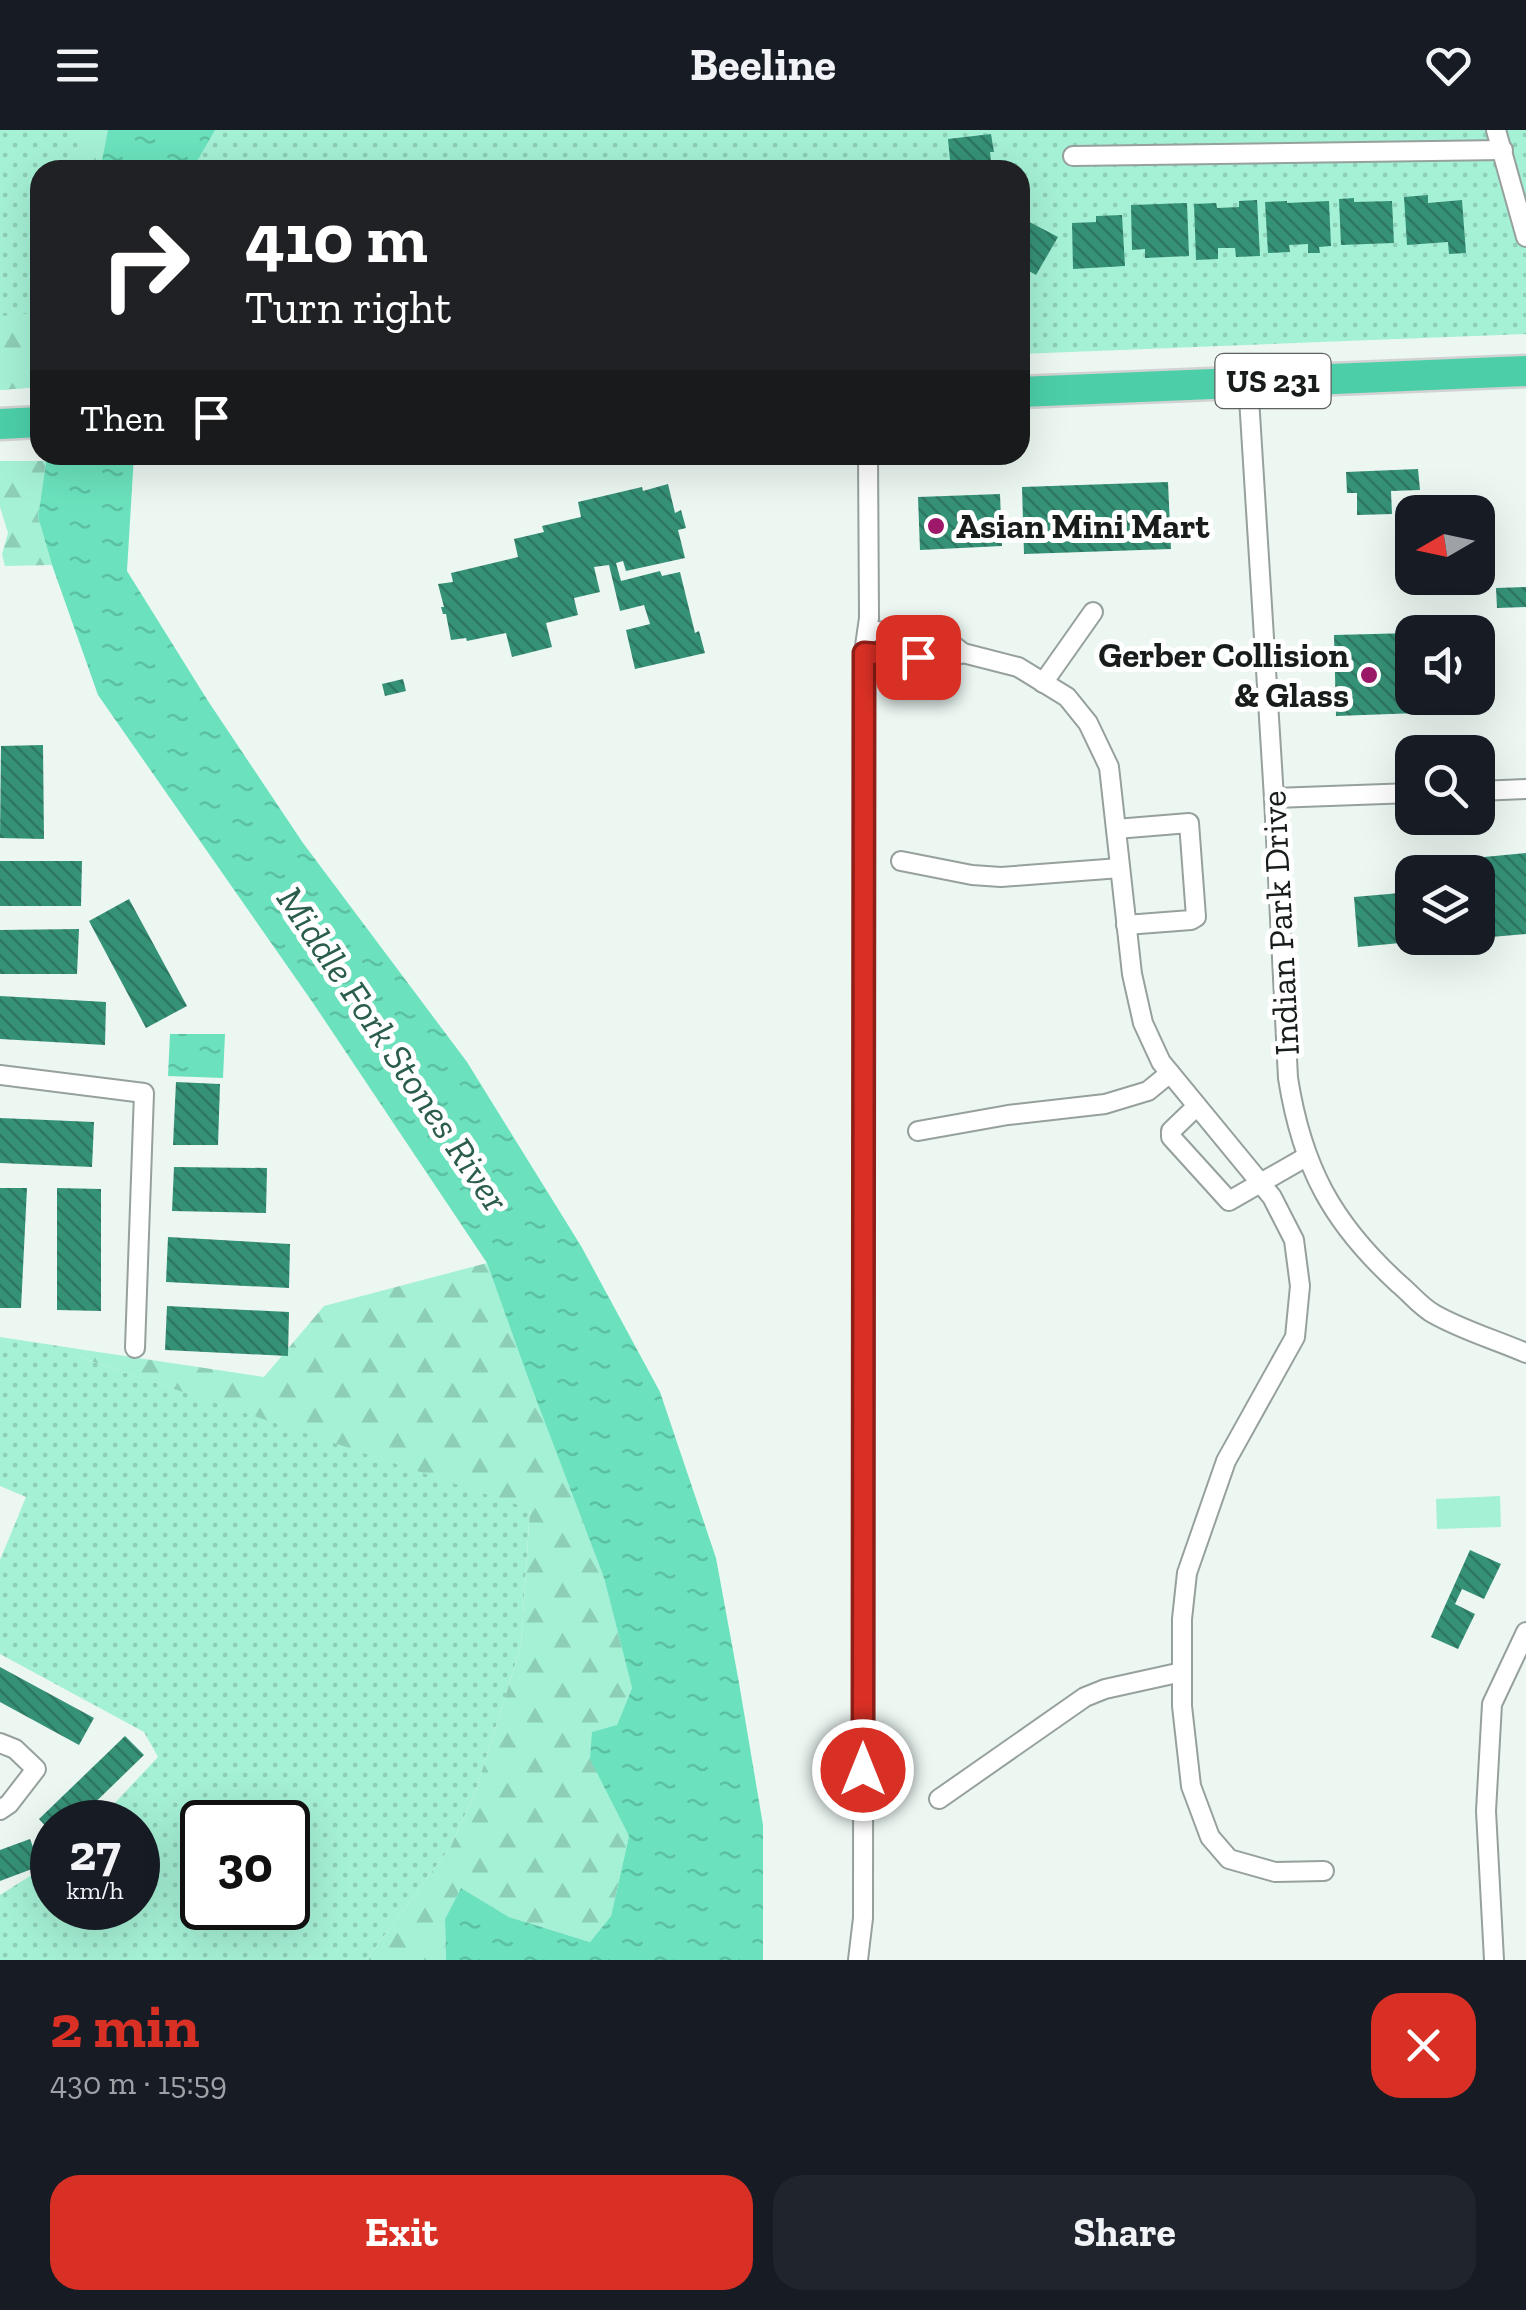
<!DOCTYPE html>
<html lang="en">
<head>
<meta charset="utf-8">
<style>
	body { margin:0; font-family:"Zilla Slab",serif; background:#20242c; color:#f1f3f6; height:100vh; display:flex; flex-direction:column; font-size:38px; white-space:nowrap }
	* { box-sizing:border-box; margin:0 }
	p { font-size:32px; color:#9ea1a6 }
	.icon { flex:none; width:55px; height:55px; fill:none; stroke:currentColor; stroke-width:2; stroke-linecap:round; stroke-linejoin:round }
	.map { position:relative; height:1830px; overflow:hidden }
	.panel { display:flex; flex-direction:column; background:#171b24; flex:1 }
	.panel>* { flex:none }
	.banner { position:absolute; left:30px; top:30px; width:1000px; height:305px; border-radius:30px; box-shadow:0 10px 40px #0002; background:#202124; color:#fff; overflow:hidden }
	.needle { width:65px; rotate:261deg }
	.controls { position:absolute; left:1395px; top:365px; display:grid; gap:20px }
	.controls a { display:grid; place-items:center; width:100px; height:100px; border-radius:20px; background:#171b24; box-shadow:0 10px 40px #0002; font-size:50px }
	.speed { position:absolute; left:30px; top:1670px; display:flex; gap:20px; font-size:50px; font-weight:700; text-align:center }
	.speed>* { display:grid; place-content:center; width:130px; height:130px; border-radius:50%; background:#171b24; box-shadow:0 10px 40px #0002; line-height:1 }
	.speed small { font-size:25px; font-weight:400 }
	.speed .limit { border:5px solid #111; border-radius:15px; background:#fff; color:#111 }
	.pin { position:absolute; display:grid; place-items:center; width:85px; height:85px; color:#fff; margin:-42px; border-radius:20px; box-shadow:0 5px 15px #0006 }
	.me { position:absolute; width:110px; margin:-55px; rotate:0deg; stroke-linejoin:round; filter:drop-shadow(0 0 8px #0008) }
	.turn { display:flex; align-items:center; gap:35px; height:210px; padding:0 50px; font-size:45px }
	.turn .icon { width:130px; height:130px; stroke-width:2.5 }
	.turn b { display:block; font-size:70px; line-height:85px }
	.then { display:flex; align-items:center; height:95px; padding:0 50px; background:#0003; gap:20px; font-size:38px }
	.round { display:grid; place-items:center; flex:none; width:105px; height:105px; border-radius:30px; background:#20242c }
	.summary { display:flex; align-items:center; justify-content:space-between; height:170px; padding:0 50px }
	h1 { font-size:60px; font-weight:700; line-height:75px; color:#d93025 }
	.cta { display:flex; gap:20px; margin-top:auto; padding:20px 50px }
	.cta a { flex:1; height:115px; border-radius:30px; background:#d93025; color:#fff; font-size:40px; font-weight:700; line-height:115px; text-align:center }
	.cta a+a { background:#20242c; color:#f1f3f6 }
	header { display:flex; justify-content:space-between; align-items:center; height:130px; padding:0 50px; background:#171b24; font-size:45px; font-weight:700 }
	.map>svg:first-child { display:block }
</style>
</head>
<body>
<header><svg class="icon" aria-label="menu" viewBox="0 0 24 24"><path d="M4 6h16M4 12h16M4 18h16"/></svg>Beeline<svg class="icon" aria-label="heart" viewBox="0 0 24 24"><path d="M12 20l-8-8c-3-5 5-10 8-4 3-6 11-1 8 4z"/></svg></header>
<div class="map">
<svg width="1526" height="1830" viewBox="0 0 1526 1830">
	<defs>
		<pattern id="grass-dots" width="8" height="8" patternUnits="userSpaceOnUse" patternTransform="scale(2.5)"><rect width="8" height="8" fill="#a5f1d6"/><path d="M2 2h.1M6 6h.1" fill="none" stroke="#8dceb7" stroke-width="1.8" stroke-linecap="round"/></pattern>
		<pattern id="forest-firs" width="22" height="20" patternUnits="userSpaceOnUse" patternTransform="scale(2.5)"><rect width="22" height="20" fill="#a5f1d6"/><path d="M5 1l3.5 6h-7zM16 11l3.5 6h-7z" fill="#8dceb7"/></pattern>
		<pattern id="water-ripples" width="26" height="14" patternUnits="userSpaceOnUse" patternTransform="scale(2.5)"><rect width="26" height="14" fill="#6be2bd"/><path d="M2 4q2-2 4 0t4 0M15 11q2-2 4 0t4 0" fill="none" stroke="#5cc1a2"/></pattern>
		<pattern id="building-back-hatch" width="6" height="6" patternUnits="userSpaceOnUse" patternTransform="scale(2.5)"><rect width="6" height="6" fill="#369277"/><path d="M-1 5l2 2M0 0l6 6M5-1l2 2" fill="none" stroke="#2d7661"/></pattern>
	</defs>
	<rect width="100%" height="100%" fill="#ecf7f2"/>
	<!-- grass -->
	<g fill="url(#grass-dots)" fill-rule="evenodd">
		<polygon points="0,0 108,0 100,40 40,40 40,257 0,260"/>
		<polygon points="119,0 1526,0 1526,204 1020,224 1020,40 127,40"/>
		<path d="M0 1207 85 1220 82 1228 530 1378 521 1516 476 1660 451 1716 366 1830H0V1765L52 1732V1778H138V1692H97L158 1627 144 1602 0 1524V1430L26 1367 0 1356ZM202 1692H288V1778H202Z"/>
	</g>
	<!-- forest -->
	<g fill="url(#forest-firs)">
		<polygon points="83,0 108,0 100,40 72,40"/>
		<polygon points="40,159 40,257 0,260 0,186 33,183"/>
		<polygon points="0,331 46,331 38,387 52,435 5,436 2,424 8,403 0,377"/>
		<polygon points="487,1133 528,1248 604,1448 632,1558 617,1595 591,1629 629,1706 611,1786 590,1812 509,1787 461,1758 445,1789 446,1830 366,1830 451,1716 476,1660 521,1516 530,1379 82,1228 85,1220 264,1247 324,1176"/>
	</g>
	<!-- green -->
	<polygon fill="#a5f1d6" points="1500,1366 1501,1397 1437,1399 1436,1369"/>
	<!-- water -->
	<g fill="url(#water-ripples)">
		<polygon points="108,0 215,0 192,40 100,40"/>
		<polygon points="47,325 134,325 127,441 208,571 303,713 467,932 581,1116 660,1262 716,1428 739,1553 763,1695 763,1830 446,1830 445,1789 461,1758 509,1787 590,1812 611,1786 629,1706 590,1629 592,1602 617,1595 632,1558 604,1448 528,1248 487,1133 311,870 98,565 52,435 38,387"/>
		<polygon points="170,904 225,904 223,948 168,946"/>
	</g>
	<!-- building -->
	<g fill="url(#building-back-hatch)">
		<polygon points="991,4 994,22 990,22 992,40 951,40 948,9"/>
		<polygon points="1428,65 1428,73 1462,70 1466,123 1449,124 1448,112 1407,115 1404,67"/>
		<polygon points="1354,68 1354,72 1392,71 1394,113 1341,115 1339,69"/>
		<polygon points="1257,70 1260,126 1236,127 1235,118 1218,118 1218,129 1196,130 1194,74 1216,73 1217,78 1239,77 1239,71"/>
		<polygon points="1287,71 1287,73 1329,71 1331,116 1319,117 1320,123 1308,123 1308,114 1289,115 1290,122 1268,123 1265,72"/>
		<polygon points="1187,73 1189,126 1145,128 1145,119 1132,120 1131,75"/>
		<polygon points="1122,85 1125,136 1073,139 1072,93 1096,92 1096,86"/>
		<polygon points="1020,87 1058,107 1036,145 1020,136"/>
		<polygon points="1418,339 1420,360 1391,361 1392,384 1357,385 1357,363 1347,363 1346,342"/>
		<polygon points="1168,352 1171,419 1024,424 1022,357"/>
		<polygon points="668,354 675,383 681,380 686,398 678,400 685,428 626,441 623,431 616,433 621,451 660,441 662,446 680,442 695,503 699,501 705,523 635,539 626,500 650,494 644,475 620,481 609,435 594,437 600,462 574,468 578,485 546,493 552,517 512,527 506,503 467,511 466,508 451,510 446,484 443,484 441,477 444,477 438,454 453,452 451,443 518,427 514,409 544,402 542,396 581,387 578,372 642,357 643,361"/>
		<polygon points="1000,364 1002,416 920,420 918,367"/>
		<polygon points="1526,457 1526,477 1497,478 1496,458"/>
		<polygon points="1412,503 1412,568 1418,568 1418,583 1336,586 1334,505"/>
		<polygon points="403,549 406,561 385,566 382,554"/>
		<polygon points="43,615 44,709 0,708 1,616"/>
		<polygon points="1526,723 1526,804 1491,807 1484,727"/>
		<polygon points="0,731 82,731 81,776 0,776"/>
		<polygon points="1412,756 1412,808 1432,808 1432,810 1358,817 1354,767 1400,763 1399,757"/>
		<polygon points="129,769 187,876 146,898 89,791"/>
		<polygon points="79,799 77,844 0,844 0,800"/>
		<polygon points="0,866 106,872 105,915 0,909"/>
		<polygon points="176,952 220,954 218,1015 173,1015"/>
		<polygon points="0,988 94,992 92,1037 0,1033"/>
		<polygon points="174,1037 267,1038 266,1083 172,1081"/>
		<polygon points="0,1058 27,1058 21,1178 0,1178"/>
		<polygon points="57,1058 101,1059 101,1181 57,1180"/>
		<polygon points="168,1107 290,1114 289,1158 166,1152"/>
		<polygon points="167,1176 289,1182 288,1226 165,1220"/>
		<polygon points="1470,1420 1501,1434 1484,1469 1462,1459 1455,1474 1475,1484 1458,1519 1431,1507"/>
		<polygon points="0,1537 94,1588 79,1615 0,1572"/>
		<polygon points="125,1606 144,1625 75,1692 52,1692 52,1703 39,1689"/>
		<polygon points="30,1709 40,1736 0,1751 0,1720"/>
	</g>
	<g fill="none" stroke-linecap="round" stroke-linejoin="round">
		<defs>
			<g id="street">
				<polyline points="1496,0 1526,107"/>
				<polyline points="1073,26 1503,20"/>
				<path d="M1248 252 1274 668 1288 948C1302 1037 1332 1093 1399 1154 1410 1163 1421 1177 1434 1184 1462 1200 1496 1210 1526 1223"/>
				<polyline points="868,500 946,510 963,523 1018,537 1067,567 1088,593 1109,637 1132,844 1143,893 1161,932 1272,1067 1294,1110 1300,1156 1295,1207 1226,1331 1187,1443 1182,1489 1182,1576 1191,1656 1210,1707 1229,1729 1275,1742 1324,1741"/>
				<polyline points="864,523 945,529 963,523"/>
				<polyline points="1043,553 1093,482"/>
				<polyline points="1478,661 1526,659"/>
				<polyline points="1274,668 1412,663"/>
				<polyline points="1116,699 1189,693 1196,787 1191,790 1126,795"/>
				<polyline points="901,731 972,745 1001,747 1120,738"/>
				<polyline points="0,945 144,963 135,1218"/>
				<polyline points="1197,976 1171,1001 1171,1007 1229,1071 1306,1027"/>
				<polyline points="918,1001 1008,985 1105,974 1148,961 1170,943"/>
				<polyline points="0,1613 15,1619 36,1639 9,1674 0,1680"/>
				<polyline points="939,1669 1085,1567 1105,1559 1182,1542"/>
				<polyline points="858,1830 863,1788 864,523 869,488 868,325"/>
				<polyline points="1494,1830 1486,1681 1492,1574 1526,1502"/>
			</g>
			<g id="highway">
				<polyline points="1020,262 1526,241"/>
				<polyline points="0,294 40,292"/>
			</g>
		</defs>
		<!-- street casing -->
		<use href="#street" stroke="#96a09c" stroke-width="22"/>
		<!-- highway casing -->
		<use href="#highway" stroke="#d1d2d1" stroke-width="35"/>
		<!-- street -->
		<use href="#street" stroke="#fff" stroke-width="18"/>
		<!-- highway -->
		<use href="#highway" stroke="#4ccfa9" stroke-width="30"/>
	</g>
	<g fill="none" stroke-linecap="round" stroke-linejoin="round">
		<defs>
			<polyline id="route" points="863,1640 864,523 918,527"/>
		</defs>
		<!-- route casing -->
		<use href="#route" stroke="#8d1f18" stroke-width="25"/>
		<!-- route -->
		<use href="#route" stroke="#d93025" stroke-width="18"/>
	</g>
	<!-- markers -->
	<g fill="#9d1868" stroke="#fff" stroke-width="4">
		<circle cx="936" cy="396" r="10"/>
		<circle cx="1369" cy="545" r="10"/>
	</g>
	<g text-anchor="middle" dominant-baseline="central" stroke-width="10" stroke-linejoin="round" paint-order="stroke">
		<!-- shield labels -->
		<rect fill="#fff" stroke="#5d605f" stroke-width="2.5" x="1215.5" y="224" width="115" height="54" rx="8"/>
		<g font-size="32" font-weight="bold" fill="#181c1b">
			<text x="1273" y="251">US 231</text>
		</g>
		<!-- poi labels -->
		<g font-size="35" font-weight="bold" fill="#181c1b" stroke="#fff" text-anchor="start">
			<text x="956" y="396">Asian Mini Mart</text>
			<text x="1349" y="525" text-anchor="end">Gerber Collision<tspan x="1349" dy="40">&amp; Glass</tspan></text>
		</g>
		<!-- street labels -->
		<g font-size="35" fill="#181c1b" stroke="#fff">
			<text transform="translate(1280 793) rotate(-93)">Indian Park Drive</text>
		</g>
		<!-- water labels -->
		<g font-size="38" font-style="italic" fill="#2b5d4d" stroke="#fff">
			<text transform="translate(393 919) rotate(56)">Middle Fork Stones River</text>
		</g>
	</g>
</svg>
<div class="controls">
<a><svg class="needle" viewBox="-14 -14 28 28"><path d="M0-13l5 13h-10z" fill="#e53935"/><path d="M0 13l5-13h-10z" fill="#9ea1a6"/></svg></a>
<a><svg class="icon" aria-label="sound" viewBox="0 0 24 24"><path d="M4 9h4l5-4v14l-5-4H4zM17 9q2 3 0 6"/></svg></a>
<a><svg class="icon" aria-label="search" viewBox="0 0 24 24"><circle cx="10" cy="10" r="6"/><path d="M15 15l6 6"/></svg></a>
<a><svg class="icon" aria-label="layers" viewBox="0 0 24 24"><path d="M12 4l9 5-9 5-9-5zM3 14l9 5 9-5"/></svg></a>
</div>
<div class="speed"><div>27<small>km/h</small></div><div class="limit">30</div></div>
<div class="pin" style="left:918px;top:527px;background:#d93025"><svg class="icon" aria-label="arrive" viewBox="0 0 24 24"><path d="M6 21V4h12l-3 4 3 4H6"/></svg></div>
<svg class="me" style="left:863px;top:1640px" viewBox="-20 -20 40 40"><circle r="17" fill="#d93025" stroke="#fff" stroke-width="3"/><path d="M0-11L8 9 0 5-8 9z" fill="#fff"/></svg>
<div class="banner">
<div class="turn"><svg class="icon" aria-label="right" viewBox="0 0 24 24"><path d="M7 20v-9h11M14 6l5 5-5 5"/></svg><div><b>410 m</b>Turn right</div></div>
<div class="then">Then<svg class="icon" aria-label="arrive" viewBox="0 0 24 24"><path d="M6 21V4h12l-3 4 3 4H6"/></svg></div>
</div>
</div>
<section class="panel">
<div class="summary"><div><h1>2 min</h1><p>430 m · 15:59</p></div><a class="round" style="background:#d93025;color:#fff"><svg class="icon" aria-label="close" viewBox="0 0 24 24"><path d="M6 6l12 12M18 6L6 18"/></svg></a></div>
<div class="cta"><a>Exit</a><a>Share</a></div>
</section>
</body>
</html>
